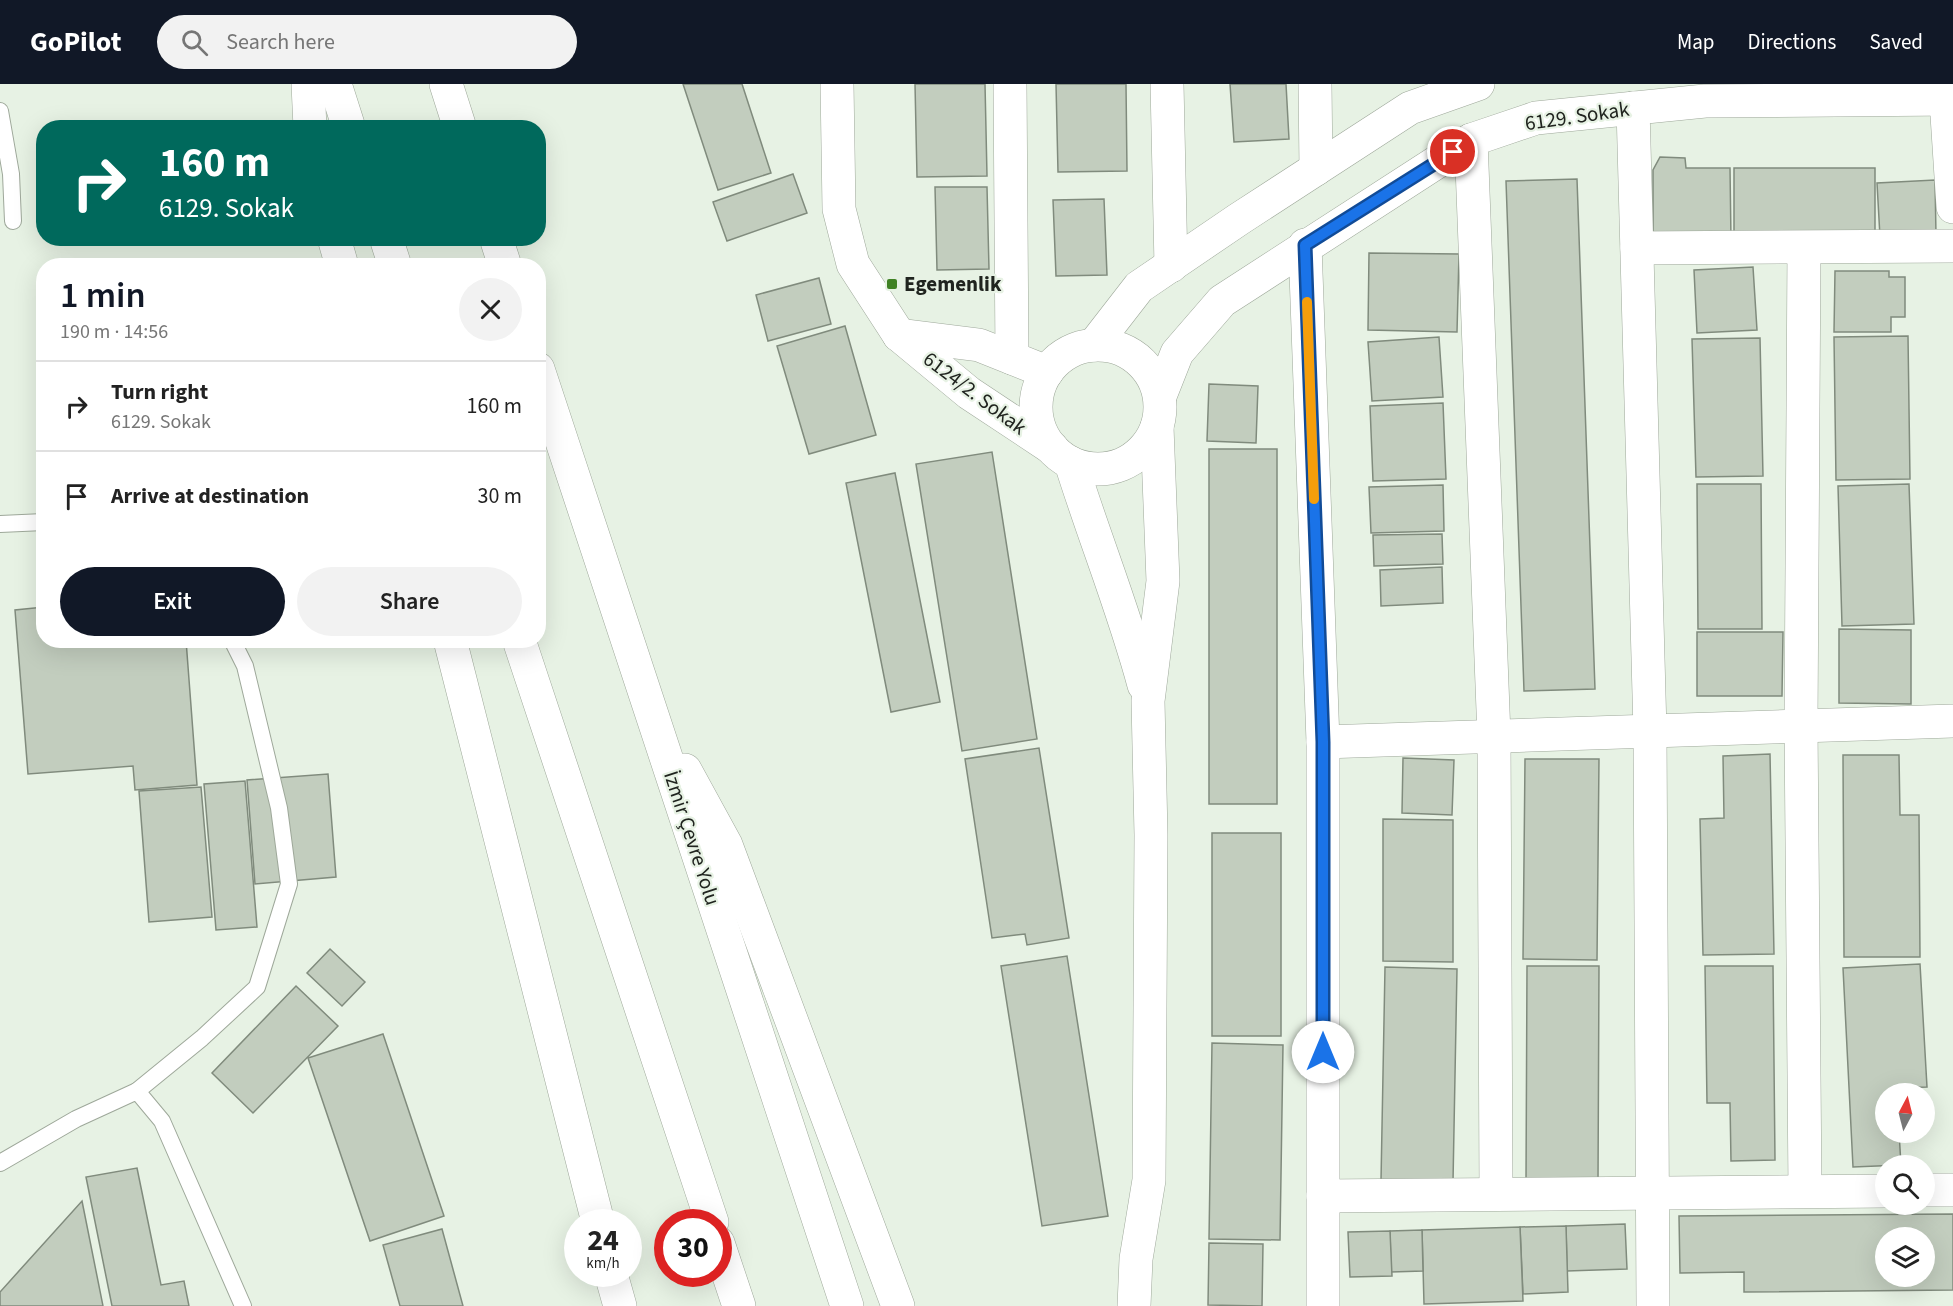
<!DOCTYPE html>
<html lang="en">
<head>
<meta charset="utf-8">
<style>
	body { margin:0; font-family:"Source Sans 3",sans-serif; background:#f2f2f2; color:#222; height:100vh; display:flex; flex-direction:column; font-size:22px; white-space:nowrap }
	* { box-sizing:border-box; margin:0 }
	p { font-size:20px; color:#767676 }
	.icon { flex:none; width:33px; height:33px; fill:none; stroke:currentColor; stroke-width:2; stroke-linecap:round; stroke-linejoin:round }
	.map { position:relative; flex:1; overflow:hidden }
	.drawer { position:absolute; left:36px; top:174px; width:510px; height:390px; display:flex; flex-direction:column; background:#fff; border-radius:24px; box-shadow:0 6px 24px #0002 }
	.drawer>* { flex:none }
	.banner { position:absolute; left:36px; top:36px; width:510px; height:126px; border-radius:24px; box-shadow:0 6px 24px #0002; background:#00695c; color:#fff; overflow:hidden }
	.needle { width:39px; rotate:7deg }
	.fabs { position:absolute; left:1875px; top:999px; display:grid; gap:12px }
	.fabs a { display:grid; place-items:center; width:60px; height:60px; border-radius:50%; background:#fff; box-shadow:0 6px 24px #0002; font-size:30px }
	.speed { position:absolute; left:564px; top:1125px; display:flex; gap:12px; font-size:30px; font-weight:700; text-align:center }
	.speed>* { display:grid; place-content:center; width:78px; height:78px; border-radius:50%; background:#fff; box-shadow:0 6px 24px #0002; line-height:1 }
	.speed small { font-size:15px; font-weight:400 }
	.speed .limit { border:9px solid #d22; background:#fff; color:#111 }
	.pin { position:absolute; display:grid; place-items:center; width:51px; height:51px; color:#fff; margin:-26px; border:3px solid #fff; border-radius:50%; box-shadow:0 2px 6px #0007 }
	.me { position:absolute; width:66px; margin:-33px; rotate:0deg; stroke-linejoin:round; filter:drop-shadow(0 0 4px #0008) }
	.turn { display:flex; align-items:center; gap:21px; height:126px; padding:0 24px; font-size:27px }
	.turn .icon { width:78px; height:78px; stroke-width:2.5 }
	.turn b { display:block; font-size:42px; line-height:51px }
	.round { display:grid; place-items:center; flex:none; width:63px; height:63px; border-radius:32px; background:#f2f2f2 }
	.overview { display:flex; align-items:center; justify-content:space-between; height:102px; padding:0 24px }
	h1 { font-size:36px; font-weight:600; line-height:45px; color:#111827 }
	.button { display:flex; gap:12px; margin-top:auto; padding:12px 24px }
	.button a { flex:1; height:69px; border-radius:36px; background:#111827; color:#fff; font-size:24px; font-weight:600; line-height:69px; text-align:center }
	.button a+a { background:#f2f2f2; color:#222 }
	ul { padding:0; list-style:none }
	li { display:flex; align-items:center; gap:18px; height:90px; padding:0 24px; border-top:2px solid #e0e0e0 }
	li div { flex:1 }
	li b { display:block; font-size:22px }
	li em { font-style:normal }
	header { display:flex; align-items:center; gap:36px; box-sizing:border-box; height:84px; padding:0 30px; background:#111827; color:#fff }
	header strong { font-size:28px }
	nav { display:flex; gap:33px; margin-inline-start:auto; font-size:21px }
	.search { width:420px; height:54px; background:#f2f2f2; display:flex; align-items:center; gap:15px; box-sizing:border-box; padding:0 21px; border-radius:33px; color:#767676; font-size:22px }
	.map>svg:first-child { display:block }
</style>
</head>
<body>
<header>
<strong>GoPilot</strong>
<div class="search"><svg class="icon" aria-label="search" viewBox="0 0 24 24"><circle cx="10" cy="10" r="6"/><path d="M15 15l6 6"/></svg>Search here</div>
<nav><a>Map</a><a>Directions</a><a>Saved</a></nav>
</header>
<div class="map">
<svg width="1953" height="1222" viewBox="0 0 1953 1222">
	<rect width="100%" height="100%" fill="#e7f2e4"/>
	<!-- building -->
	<g fill="#c2cdbe" stroke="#808b7d" stroke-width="1.5" fill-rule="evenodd">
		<polygon points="683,0 742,0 771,89 718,106"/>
		<polygon points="915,0 985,0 987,92 917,93"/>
		<polygon points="1056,0 1126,0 1127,87 1058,88"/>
		<polygon points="1230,0 1286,0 1289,55 1234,58"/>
		<polygon points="1660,73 1685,74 1686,84 1730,84 1731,156 1653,154 1653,86"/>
		<polygon points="1734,84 1875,84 1875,155 1734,156"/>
		<polygon points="793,90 807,129 727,157 713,118"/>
		<polygon points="1577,95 1595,605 1524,607 1506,97"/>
		<polygon points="1935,96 1936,151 1880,153 1877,99"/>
		<polygon points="935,103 987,103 989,185 937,186"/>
		<polygon points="1104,115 1107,191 1056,192 1053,116"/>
		<polygon points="1369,169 1459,170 1457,248 1368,246"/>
		<polygon points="1753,183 1757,246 1697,249 1694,186"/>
		<polygon points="1835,187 1889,187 1889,193 1905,193 1905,233 1891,233 1891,248 1834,248"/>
		<polygon points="819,194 831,240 768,257 756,211"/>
		<polygon points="845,242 876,351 809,370 777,262"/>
		<polygon points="1908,252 1910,395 1836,396 1834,253"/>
		<polygon points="1439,253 1443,313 1372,317 1368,258"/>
		<polygon points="1760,254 1763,392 1696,393 1692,255"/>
		<polygon points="1209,300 1258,302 1256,359 1207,357"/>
		<polygon points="1443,319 1446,395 1373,397 1370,322"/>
		<rect x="1209" y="365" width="68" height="355"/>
		<polygon points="992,368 1037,655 962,667 916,380"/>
		<polygon points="895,389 940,618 891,628 846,399"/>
		<polygon points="1697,400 1761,400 1762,545 1698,545"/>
		<polygon points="1909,400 1914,540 1842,542 1838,402"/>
		<polygon points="1443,401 1444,447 1371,449 1369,403"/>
		<polygon points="1442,450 1443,480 1374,482 1373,451"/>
		<polygon points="1442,483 1443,519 1381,522 1380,486"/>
		<polygon points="44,523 44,556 186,556 197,701 135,706 133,682 28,690 15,526"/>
		<polygon points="1839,545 1911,546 1911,620 1839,619"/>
		<polygon points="1697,548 1783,548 1782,612 1697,612"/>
		<polygon points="1039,664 1069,854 1027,861 1025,850 992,854 965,675"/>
		<polygon points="1770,670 1774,870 1703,871 1700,735 1724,734 1723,672"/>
		<polygon points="1843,671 1899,671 1900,731 1919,731 1920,873 1844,873"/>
		<polygon points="1403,674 1454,676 1452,731 1402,729"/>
		<polygon points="1525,675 1599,675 1597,876 1523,875"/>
		<polygon points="328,690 336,793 255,800 247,696"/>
		<polygon points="245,697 257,843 216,846 204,700"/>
		<polygon points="201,703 212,833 149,838 139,707"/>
		<polygon points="1383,735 1453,736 1453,878 1383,877"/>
		<rect x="1212" y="749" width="69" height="203"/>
		<polygon points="330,865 365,898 342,922 307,889"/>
		<polygon points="1067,872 1108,1132 1042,1142 1001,882"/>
		<polygon points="1920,880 1927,1003 1897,1004 1897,1010 1886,1010 1886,1048 1899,1048 1901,1081 1853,1083 1843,884"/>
		<polygon points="1527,882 1599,882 1598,1099 1526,1098"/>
		<polygon points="1705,882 1773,882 1775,1076 1731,1077 1730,1019 1707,1019"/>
		<polygon points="1385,883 1457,885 1453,1098 1381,1097"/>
		<polygon points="296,902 338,942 253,1029 212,989"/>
		<polygon points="383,950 444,1132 370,1157 308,974"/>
		<polygon points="1212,959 1283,961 1280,1156 1209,1155"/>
		<polygon points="137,1084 161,1201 184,1197 189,1222 112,1222 86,1093"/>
		<polygon points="82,1117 103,1222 0,1222 0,1208"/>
		<path d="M1953 1130V1206L1744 1208V1188L1680 1189 1679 1132ZM1886 1154H1924V1192H1886Z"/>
		<polygon points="1625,1140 1627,1185 1567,1187 1566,1142"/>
		<polygon points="1566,1142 1568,1208 1523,1210 1520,1143"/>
		<polygon points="1520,1143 1523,1217 1424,1220 1422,1146"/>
		<polygon points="442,1145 463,1222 400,1222 383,1161"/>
		<polygon points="1422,1146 1423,1187 1391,1188 1390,1147"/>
		<polygon points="1390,1147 1392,1192 1350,1193 1348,1148"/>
		<polygon points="1209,1159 1263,1160 1262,1222 1208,1221"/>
	</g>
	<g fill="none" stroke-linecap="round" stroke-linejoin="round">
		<defs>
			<g id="lane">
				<polyline points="0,27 11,90 13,137"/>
				<polyline points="0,440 44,438"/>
				<polyline points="137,1007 202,954 257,903 289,800 279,724 245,582 232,556"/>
				<polyline points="0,1079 76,1035 137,1007 162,1037 243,1222"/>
			</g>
			<g id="street">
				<polyline points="1010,0 1012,274"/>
				<polyline points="1167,0 1171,182"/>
				<polyline points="1315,0 1316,85"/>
				<polyline points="1946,16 1953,123"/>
				<polyline points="1633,24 1650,647 1653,1222"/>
				<polyline points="1471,56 1494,652 1496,1110"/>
				<polyline points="1305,161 1323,658 1323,1222"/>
				<polyline points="1637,164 1953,162"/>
				<polyline points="1804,164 1801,641 1805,1107"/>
				<polyline points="1323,658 1953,637"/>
				<polyline points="1924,1106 1953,1106"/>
				<polyline points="1323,1112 1886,1107"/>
			</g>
			<g id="secondary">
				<polyline points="837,0 839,125 853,180 899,251 969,309 1052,364"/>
				<polyline points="899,251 979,261 1047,288"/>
				<polyline points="1094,261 1139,203 1239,135 1410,24 1478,0"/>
				<circle cx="1098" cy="323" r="62"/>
				<polyline points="1160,312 1177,269 1222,217 1471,56 1536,34 1705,17 1953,15"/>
				<path d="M1071 379C1094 453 1124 526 1144 601"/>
				<polyline points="1134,1222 1136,1175 1149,1096 1151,751 1148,617 1163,497 1157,343"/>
			</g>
			<g id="highway">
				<polyline points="308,0 310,44"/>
				<polyline points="335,0 349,44"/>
				<polyline points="446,0 460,44"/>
				<polyline points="334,154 342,182"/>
				<polyline points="386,154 395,182"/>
				<polyline points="496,154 505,182"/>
				<polyline points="538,285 847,1222"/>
				<polyline points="450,556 598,1138"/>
				<polyline points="519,556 712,1138"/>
				<polyline points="685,686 726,761 898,1222"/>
				<polyline points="718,1159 739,1222"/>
				<polyline points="611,1190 620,1222"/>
			</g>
		</defs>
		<!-- lane casing -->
		<use href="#lane" stroke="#9ea89a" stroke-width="18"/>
		<!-- street casing -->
		<use href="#street" stroke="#9ea89a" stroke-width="34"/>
		<!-- secondary casing -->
		<use href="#secondary" stroke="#9ea89a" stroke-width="34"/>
		<!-- highway casing -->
		<use href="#highway" stroke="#9ea89a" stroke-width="34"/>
		<!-- lane -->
		<use href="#lane" stroke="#fff" stroke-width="16"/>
		<!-- street -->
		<use href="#street" stroke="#fff" stroke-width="33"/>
		<!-- secondary -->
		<use href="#secondary" stroke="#fff" stroke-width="33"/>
		<!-- highway -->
		<use href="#highway" stroke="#fff" stroke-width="33"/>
	</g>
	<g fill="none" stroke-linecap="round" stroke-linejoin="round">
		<defs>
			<polyline id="route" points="1323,968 1323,658 1305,161 1453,68"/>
		</defs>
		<!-- route casing -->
		<use href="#route" stroke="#114b97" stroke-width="15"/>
		<!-- route -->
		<use href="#route" stroke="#1a73e8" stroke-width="10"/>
		<!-- slow -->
		<polyline stroke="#f59e0b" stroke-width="10" points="1307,218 1314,415"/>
	</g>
	<!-- markers -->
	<rect fill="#408224" stroke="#e7f2e4" stroke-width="2" x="886" y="194" width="12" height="12" rx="3"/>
	<g text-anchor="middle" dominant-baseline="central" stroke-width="4.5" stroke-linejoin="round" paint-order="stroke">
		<!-- street labels -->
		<g font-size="21" fill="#20241f" stroke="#e7f2e4">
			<text transform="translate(1577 32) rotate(-8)">6129. Sokak</text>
			<text transform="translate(975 309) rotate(37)">6124/2. Sokak</text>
			<text transform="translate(692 754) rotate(72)">İzmir Çevre Yolu</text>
		</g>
		<!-- poi labels -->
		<g font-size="21" font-weight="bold" fill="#20241f" stroke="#e7f2e4" text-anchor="start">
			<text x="904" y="200">Egemenlik</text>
		</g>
	</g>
</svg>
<div class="fabs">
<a><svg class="needle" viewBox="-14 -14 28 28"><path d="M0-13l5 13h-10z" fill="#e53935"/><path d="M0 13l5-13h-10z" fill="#767676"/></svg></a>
<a><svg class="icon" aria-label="search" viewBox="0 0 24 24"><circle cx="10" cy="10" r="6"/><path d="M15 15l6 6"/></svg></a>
<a><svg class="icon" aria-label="layers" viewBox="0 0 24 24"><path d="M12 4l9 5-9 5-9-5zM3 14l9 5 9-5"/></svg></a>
</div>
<div class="speed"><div>24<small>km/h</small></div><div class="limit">30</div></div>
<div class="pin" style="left:1453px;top:68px;background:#d93025"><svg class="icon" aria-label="arrive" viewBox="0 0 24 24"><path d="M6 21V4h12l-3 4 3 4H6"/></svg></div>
<svg class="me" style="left:1323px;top:968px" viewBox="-20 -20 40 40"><circle r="19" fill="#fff"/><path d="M0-13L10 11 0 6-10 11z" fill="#1a73e8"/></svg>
<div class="banner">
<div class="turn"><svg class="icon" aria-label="right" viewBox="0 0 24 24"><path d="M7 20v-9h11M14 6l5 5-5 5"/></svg><div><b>160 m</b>6129. Sokak</div></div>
</div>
<section class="drawer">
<div class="overview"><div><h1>1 min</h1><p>190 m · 14:56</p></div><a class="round"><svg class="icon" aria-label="close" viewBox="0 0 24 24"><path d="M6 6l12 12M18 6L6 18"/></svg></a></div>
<ul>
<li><svg class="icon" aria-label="right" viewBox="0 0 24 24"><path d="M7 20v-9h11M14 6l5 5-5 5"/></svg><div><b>Turn right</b><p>6129. Sokak</p></div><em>160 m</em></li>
<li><svg class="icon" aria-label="arrive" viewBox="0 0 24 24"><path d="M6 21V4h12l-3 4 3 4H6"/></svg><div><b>Arrive at destination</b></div><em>30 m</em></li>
</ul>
<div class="button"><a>Exit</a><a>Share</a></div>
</section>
</div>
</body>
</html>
